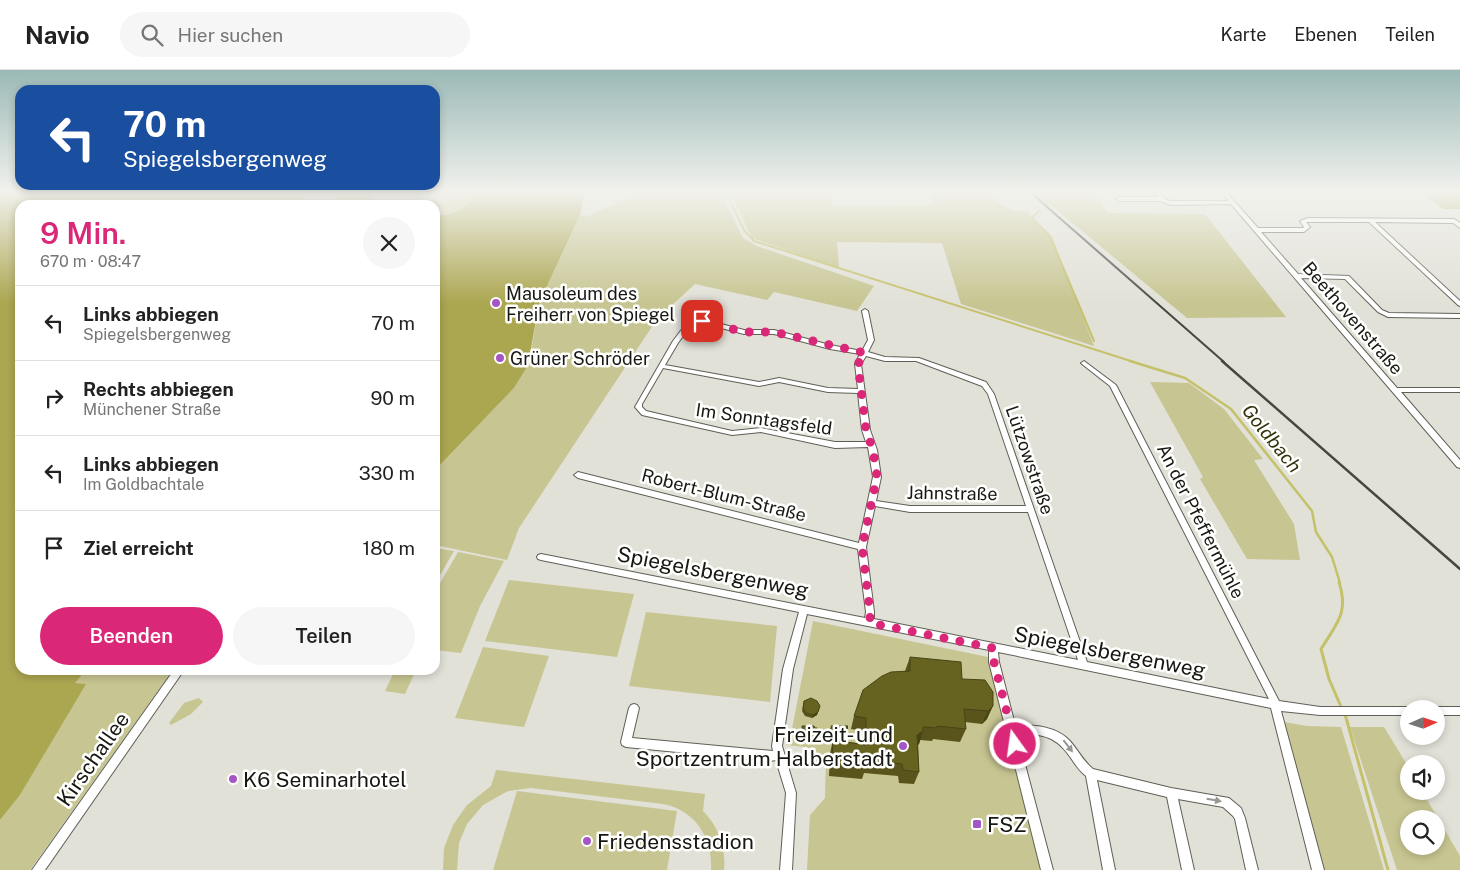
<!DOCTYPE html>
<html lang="de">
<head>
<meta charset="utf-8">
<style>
	body { margin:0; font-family:"Public Sans",sans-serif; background:#f6f6f6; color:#222; height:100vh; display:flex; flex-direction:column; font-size:19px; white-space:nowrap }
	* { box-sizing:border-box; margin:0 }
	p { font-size:16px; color:#767676 }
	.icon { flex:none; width:28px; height:28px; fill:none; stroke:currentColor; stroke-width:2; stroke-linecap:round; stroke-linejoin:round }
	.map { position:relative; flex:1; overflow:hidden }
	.sheet { position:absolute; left:15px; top:130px; width:425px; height:475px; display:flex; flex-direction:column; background:#fff; border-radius:15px; box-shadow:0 2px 8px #0003 }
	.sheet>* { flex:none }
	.guide { position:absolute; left:15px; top:15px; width:425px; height:105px; border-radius:15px; box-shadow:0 2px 8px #0003; background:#1a4fa0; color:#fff; overflow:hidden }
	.needle { width:32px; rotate:87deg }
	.buttons { position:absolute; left:1400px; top:630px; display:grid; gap:10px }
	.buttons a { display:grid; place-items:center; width:45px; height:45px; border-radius:50%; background:#fff; box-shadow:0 2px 8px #0003; font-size:25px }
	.pin { position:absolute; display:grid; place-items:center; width:42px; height:42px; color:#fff; margin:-21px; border-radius:10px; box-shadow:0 2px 8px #0006 }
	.me { position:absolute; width:55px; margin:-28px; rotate:346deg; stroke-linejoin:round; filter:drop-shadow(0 0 4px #0008) }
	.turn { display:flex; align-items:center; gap:18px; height:105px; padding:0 25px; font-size:22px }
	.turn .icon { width:65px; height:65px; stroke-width:2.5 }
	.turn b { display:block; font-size:35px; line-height:42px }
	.round { display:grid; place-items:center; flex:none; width:52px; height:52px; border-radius:26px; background:#f6f6f6 }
	.summary { display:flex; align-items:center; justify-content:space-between; height:85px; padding:0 25px }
	h1 { font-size:30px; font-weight:600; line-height:38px; color:#db2777 }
	.action { display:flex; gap:10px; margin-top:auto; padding:10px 25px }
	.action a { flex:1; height:58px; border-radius:30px; background:#db2777; color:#fff; font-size:20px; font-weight:600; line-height:58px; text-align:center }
	.action a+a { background:#f6f6f6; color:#222 }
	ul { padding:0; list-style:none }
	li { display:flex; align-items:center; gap:15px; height:75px; padding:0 25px; border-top:1px solid #e0e0e0 }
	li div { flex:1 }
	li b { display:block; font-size:19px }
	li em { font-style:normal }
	header { display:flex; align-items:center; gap:30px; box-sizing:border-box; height:70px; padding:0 25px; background:#fff; border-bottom:1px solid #e0e0e0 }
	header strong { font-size:24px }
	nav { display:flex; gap:28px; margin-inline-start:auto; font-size:18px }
	.search { width:350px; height:45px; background:#f6f6f6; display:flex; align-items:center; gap:12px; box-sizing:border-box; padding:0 18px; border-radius:28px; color:#767676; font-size:19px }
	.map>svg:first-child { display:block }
</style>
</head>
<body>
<header>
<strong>Navio</strong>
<div class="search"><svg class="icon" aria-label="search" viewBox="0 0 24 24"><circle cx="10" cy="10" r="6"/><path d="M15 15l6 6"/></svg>Hier suchen</div>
<nav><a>Karte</a><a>Ebenen</a><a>Teilen</a></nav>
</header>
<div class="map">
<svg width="1460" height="800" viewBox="0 0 1460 800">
	<rect width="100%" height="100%" fill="#e1e1d8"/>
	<!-- green -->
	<g fill="#c7c591" fill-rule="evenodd">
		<polygon points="307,122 342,122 334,131 334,135 293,135 298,133"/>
		<path d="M377 122H477C466 139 456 146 435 145V135H418V133H428L439 122H426L420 130 416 131 412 135H354L359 130 372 128Z"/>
		<polygon points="641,122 720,122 743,168 757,176 874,216 857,241 774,222 767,230 695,214 657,249 519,458 507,490 435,475 435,400 514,318 530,289 539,233 580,145 588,146"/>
		<path d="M730 122H830L832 136 934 135 930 122H990C997 136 1012 141 1027 142L1052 167 1094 276 961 234 942 173 837 172 839 198 752 168Z"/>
		<polygon points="1035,122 1093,122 1108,143 1205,144 1286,247 1187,248"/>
		<polygon points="1150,312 1189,313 1224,339 1263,389 1254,390 1294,454 1300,490 1247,489 1200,409 1203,407"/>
		<polygon points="435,478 454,481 435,514"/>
		<polygon points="458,482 504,491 480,536 461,583 435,580 435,522"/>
		<polygon points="509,510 634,524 617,587 485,571"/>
		<polygon points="646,542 777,556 770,632 629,616"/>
		<polygon points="813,551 988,587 1031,757 1040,800 807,800 810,745 825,728 826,690 806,677 786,675 792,659"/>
		<polygon points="483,577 549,586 524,657 455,648"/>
		<polygon points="86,600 173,600 30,800 0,800 0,750 20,725 85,614 75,613"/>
		<polygon points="395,600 416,600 405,624 385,621"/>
		<polygon points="199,628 203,632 191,644 171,655 169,653 184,633"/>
		<polygon points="1284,652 1307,656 1341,657 1384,800 1322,800"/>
		<path d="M1350 657H1384L1409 698V721H1422L1460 786V800H1397ZM1409 749H1436V776H1409Z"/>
		<path d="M496 700 705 724 703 741C719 757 726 778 724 800H711C713 768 695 740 663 734L531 718 508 721 483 735 467 754 459 773 457 800H443L444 778 453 755 467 735 491 716Z"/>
		<polygon points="517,721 677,741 667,800 493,800"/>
	</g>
	<!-- forest -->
	<g fill="#aba650">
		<polygon points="0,122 307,122 300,131 293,135 20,135 20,600 86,600 75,613 86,614 20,725 0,750"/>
		<polygon points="342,122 377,122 370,131 359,130 354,135 334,135 334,131"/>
		<path d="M477 122H585L580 145 539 233 528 295 514 318 435 400V145C456 146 466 139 477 122Z"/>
		<polygon points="1445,122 1460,122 1460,139 1443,139 1424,124 1447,124"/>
	</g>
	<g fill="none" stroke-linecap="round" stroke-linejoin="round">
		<!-- stream-far2 -->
		<g stroke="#c5c06a" stroke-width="2">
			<polyline points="726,122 744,160 754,171 1134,292"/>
			<polyline points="1035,122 1048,135"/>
			<polyline points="1039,141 1032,148 1050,166 1094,271"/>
		</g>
		<!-- stream-far1 -->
		<polyline stroke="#c5c06a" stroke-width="2.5" points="1130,291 1185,308 1231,339 1312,441 1316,462 1332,487 1340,513"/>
		<!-- stream -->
		<g stroke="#c5c06a" stroke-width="3">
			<path d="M1339 512C1349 543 1337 553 1321 579L1329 609 1342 639"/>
			<polyline points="1345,644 1388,800"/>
			<polyline points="818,658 843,672"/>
		</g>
		<defs>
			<g id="minor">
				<polygon points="1154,122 1159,122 1166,130 1171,131 1229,131 1221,122 1226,122 1258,158 1303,158 1304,157 1300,151 1308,148 1454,149 1460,153 1460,158 1453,153 1375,152 1460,231 1460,236 1458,235 1369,152 1306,152 1310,157 1304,162 1261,162 1298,204 1349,206 1382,240 1389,243 1460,244 1460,248 1388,247 1378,242 1345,209 1301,208 1397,318 1460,318 1460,322 1401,322 1460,390 1460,398 1457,397 1231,134 1171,135 1162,132 1161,131 1119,131 1116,129 1119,127 1159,127"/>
				<path d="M865 239 868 241 874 270 868 282 885 287 919 288 986 312 994 324 1087 592 1269 629 1110 316 1082 294 1081 293 1084 291 1116 315 1279 631 1320 637H1409L1412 638 1413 639H1409V645H1320L1281 641 1324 800H1312L1271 638 998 582 999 592 1015 655C1035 655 1056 656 1070 671 1078 680 1083 691 1093 699L1171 718 1229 728 1241 738 1245 748 1258 800H1246L1235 749 1233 746 1223 737 1178 729 1194 800H1182L1167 727 1097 710 1115 800H1103L1086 706C1078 700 1074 692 1068 684 1054 665 1040 664 1017 664L1053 800H1041L989 592V580L807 544 793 599 782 676 796 723 792 800H780L786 723 776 690 770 691 626 677 622 675 621 672 629 638 631 635 634 634 637 635 639 638 632 668 773 681 772 676 783 599 799 542 541 490 538 489 537 487 538 485 541 484 865 548 866 542 858 479 578 408 574 405 578 402 859 473 873 407 868 377 835 378 761 362 732 365 642 345 635 337 673 271 686 254 702 249 744 260H774L830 275 862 281 868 270 862 241ZM702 253 744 264H774L830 279 860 284 855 294 858 319 828 318 779 308 759 312 665 295 678 273 690 256ZM866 286 885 291H916L982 316 988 324 1026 436H910L876 431 881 407 877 380 870 360 861 294ZM663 298 759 316 779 312 828 322 858 323 862 360 866 372H835L761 358 732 361 646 341 642 337V334ZM875 436 910 442H1028L1078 590 874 549V542L866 477Z"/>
				<polygon points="174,600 184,600 45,800 32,800"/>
				<polygon points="1436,637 1460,637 1460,645 1436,645 1436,639 1432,639"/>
			</g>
		</defs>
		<!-- minor casing -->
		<use href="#minor" stroke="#5f5f57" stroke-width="2"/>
		<!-- minor -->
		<use href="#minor" fill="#fff" fill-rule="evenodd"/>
		<!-- rail-far1 -->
		<polyline stroke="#464642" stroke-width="2" points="1030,122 1224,292"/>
		<!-- rail -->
		<polyline stroke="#464642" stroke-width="2.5" points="1222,291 1460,499"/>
	</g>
	<!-- wall -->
	<g fill="#58541b">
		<polygon points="910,587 962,609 993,622 987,649 982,654 965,652 966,659 960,672 933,669 932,671 920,670 919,674 918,675 919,702 914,714 899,713 898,706 864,703 862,709 829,706 830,683 833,670 863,674 863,661 851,659 854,646 905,601"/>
		<polygon points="804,631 819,639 817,645 812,648 805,646 802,641"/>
		<polygon points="802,656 815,658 818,667 817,670 802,670"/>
		<polygon points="831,656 848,659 838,667 830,659"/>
	</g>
	<!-- shaded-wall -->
	<g fill="#474516">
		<polygon points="820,636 817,645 812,648 813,645"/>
		<polygon points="993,636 987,649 982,654 988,641"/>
		<polygon points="848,656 848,659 838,667 839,664"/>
		<polygon points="923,661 919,674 913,678 917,665"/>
	</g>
	<!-- building -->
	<g fill="#66621f" stroke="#474516">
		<polygon points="910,587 961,592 962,609 985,610 993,622 993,636 988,641 964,639 966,659 937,656 937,658 923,657 923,661 917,665 919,702 903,700 902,694 866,690 866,697 832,693 833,670 866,675 866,648 854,646 863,620 882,606 891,602 910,601"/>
		<polygon points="811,628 817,631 820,636 818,642 813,645 806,643 803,638 804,631"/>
		<polygon points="802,656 814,656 815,658 817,658 818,667 803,667"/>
		<polygon points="831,656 848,656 839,664"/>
	</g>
	<!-- one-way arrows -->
	<defs><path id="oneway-solid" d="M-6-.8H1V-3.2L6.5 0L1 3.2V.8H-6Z" transform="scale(1.25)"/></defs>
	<g fill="#979795">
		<use href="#oneway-solid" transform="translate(1068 676) rotate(52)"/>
		<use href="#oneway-solid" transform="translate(1214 730) rotate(10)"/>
	</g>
	<!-- sky -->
	<linearGradient id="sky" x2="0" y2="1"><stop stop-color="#9ab9b6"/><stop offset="0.52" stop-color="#f2f2ed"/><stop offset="1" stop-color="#f2f2ed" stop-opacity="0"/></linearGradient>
	<rect width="1460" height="234" fill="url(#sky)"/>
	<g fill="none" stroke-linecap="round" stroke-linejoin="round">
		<!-- route -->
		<polyline stroke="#db2777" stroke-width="9" stroke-dasharray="0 16.2" points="702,251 744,262 774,262 865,283 858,294 866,360 873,380 877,407 862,477 870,542 870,553 993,578 994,592 1015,674"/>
	</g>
	<!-- markers -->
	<g fill="#a655c5" stroke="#fffffe" stroke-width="2">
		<circle cx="496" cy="233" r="5"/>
		<circle cx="500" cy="288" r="5"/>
		<circle cx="903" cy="676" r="5"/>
		<circle cx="233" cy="709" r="5"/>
		<rect x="972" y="749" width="10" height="10" rx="2.5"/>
		<circle cx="587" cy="771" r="5"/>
	</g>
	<g text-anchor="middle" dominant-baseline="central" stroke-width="5" stroke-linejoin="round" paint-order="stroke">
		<!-- poi labels -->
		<g font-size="18" fill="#171714" stroke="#fffffe" text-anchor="start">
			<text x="506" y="223">Mausoleum des<tspan x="506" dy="21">Freiherr von Spiegel</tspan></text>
			<text x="510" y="288">Grüner Schröder</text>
		</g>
		<!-- street labels -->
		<g font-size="18" fill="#171714" stroke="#fffffe">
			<text transform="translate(1353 248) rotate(49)">Beethovenstraße</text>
			<text transform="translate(764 349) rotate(8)">Im Sonntagsfeld</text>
			<text transform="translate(1030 390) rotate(71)">Lützowstraße</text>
			<text transform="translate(952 423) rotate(1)">Jahnstraße</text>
			<text transform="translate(724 425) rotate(14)">Robert-Blum-Straße</text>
			<text transform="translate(1201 451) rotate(63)">An der Pfeffermühle</text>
		</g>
		<!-- water labels -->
		<g font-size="19" font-style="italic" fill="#36340e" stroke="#fffffe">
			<text transform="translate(1272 368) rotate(51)">Goldbach</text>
		</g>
		<!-- near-street labels -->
		<g font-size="21" fill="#171714" stroke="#fffffe">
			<text transform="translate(713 502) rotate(11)">Spiegelsbergenweg</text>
			<text transform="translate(1110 582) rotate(11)">Spiegelsbergenweg</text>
			<text transform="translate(93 689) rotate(-55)">Kirschallee</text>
		</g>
		<!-- near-poi labels -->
		<g font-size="21" fill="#171714" stroke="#fffffe" text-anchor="start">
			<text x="893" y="664" text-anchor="end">Freizeit- und<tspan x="893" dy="24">Sportzentrum Halberstadt</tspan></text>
			<text x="243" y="709">K6 Seminarhotel</text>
			<text x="987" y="754">FSZ</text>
			<text x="597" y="771">Friedensstadion</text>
		</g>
	</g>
</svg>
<div class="buttons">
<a><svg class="needle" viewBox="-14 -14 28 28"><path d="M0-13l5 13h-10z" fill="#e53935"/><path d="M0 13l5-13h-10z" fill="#767676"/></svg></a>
<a><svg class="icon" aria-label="sound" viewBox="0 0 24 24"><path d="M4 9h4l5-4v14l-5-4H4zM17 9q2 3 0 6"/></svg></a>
<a><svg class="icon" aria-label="search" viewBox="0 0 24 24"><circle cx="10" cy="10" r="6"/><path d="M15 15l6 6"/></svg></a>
</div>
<div class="pin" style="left:702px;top:251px;background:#d93025"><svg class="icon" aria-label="arrive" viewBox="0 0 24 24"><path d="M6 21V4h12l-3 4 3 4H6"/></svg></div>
<svg class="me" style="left:1015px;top:674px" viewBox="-20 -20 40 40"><circle r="17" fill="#db2777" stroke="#fff" stroke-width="3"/><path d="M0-11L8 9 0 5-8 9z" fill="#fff"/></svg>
<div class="guide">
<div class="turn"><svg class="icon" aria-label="left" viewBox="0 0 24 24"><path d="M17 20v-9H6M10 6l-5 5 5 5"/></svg><div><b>70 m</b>Spiegelsbergenweg</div></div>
</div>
<section class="sheet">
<div class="summary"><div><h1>9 Min.</h1><p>670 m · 08:47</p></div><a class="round"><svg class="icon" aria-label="close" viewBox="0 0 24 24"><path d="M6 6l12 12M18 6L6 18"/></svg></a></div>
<ul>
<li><svg class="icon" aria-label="left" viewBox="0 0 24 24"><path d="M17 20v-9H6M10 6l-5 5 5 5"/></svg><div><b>Links abbiegen</b><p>Spiegelsbergenweg</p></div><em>70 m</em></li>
<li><svg class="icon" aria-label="right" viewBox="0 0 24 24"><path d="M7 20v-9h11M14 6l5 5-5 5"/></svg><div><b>Rechts abbiegen</b><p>Münchener Straße</p></div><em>90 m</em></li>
<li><svg class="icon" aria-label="left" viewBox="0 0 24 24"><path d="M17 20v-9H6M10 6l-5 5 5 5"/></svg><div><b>Links abbiegen</b><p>Im Goldbachtale</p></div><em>330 m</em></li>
<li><svg class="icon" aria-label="arrive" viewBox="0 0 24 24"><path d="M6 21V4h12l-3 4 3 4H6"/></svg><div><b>Ziel erreicht</b></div><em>180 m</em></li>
</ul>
<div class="action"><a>Beenden</a><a>Teilen</a></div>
</section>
</div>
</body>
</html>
